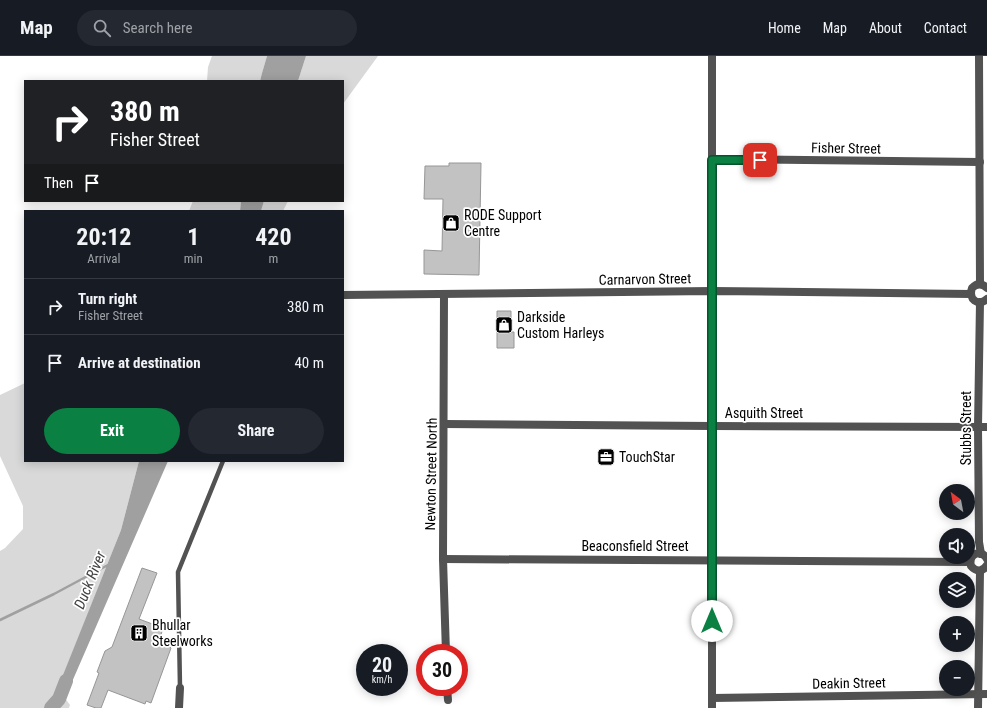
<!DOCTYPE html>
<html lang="en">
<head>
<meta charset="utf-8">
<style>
	body { margin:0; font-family:"Roboto Condensed",sans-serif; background:#242831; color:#f1f3f6; height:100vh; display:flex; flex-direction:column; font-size:15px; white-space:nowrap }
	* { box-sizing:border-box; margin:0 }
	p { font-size:13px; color:#9ea1a6 }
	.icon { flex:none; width:22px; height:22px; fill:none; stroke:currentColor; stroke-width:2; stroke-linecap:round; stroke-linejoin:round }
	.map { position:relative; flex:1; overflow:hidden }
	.drawer { position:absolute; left:24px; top:154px; width:320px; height:252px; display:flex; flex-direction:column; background:#171b24; border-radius:0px; box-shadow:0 2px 10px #0003 }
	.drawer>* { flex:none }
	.banner { position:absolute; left:24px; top:24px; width:320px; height:122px; border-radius:0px; box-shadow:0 2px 10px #0003; background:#202124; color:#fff; overflow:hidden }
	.needle { width:26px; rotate:328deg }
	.controls { position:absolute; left:939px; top:428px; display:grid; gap:8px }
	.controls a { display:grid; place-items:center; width:36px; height:36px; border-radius:50%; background:#171b24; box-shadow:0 2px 10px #0003; font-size:20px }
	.speed { position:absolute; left:356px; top:588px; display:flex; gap:8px; font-size:20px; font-weight:700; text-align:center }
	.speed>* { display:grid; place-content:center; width:52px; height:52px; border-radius:50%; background:#171b24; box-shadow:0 2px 10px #0003; line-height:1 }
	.speed small { font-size:10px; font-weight:400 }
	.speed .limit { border:6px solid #d22; background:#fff; color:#111 }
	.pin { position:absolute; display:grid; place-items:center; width:34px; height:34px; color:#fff; margin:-17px; border-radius:8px; box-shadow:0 2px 6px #0006 }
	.me { position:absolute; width:44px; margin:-22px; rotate:0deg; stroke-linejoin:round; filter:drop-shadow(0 0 3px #0008) }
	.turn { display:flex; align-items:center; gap:14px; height:84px; padding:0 20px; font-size:18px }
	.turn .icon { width:52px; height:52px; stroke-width:2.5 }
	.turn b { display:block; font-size:28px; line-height:34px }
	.then { display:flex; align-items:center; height:38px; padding:0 20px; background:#0003; gap:8px; font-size:15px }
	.eta { display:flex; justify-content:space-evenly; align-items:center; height:68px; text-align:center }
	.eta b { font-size:24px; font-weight:700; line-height:28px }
	.button { display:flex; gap:8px; margin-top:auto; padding:8px 20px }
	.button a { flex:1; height:46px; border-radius:24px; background:#0b8043; color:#fff; font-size:16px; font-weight:700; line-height:46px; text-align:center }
	.button a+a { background:#242831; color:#f1f3f6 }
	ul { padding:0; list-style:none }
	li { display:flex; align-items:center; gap:12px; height:56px; padding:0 20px; border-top:1px solid #363941 }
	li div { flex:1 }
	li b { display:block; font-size:15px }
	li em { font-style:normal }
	header { display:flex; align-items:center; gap:24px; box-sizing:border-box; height:56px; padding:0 20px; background:#171b24; border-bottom:1px solid #363941 }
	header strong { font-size:19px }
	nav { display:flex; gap:22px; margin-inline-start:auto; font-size:14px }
	.search { width:280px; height:36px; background:#242831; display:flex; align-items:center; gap:10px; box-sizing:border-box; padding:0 14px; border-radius:22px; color:#9ea1a6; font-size:15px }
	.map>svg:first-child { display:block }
</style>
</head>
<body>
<header>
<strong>Map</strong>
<div class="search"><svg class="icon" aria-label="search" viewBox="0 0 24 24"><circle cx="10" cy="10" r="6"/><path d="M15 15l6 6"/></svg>Search here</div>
<nav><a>Home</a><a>Map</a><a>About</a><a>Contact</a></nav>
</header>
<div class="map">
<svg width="987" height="652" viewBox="0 0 987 652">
	<rect width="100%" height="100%" fill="#fff"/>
	<!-- green -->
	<g fill="#d9d9d9">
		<polygon points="212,0 267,0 262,17 260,25 207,25 208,11"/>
		<polygon points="306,0 378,0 343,48 343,25 298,25"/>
		<polygon points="193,145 241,145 240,155 189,155"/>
		<polygon points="264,145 288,145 283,155 261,155"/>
		<polygon points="25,327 25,405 139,405 121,474 54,643 65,642 70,649 69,652 0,652 0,495 5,492 23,473 23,450 0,400 0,339"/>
	</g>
	<!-- water -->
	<g fill="#a0a0a0">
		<polygon points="267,0 306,0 298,25 260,25 262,17"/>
		<polygon points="241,145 264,145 261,155 240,155"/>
		<polygon points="139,405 168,405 65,642 53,644 121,474"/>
	</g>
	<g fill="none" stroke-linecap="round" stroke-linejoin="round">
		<!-- stream -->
		<polyline stroke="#a0a0a0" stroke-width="2.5" points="0,564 54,538 108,509"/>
		<!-- river -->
		<polyline stroke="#a0a0a0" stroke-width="14" points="51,652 59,643 66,625"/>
	</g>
	<!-- building -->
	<g fill="#c2c2c2" stroke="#969696">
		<polygon points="449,107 481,107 479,219 424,218 424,194 442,195 443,143 424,143 425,110 449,110"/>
		<polygon points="497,255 511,255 511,276 514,276 514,292 497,292"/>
		<polygon points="142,512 157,517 139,563 163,572 160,582 171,592 151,647 146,645 145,648 108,634 101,652 96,652 87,649 99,617 97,616 105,595 112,591"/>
	</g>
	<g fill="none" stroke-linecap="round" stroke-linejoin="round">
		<!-- service -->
		<polyline stroke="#525252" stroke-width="4.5" points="180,632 178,516 223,405"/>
		<!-- minor -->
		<g stroke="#525252" stroke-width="8">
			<polyline points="979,0 980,228"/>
			<polyline points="712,103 980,106"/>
			<path d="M987 232C982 227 977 227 972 232 968 243 978 251 987 243"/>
			<polyline points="444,238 443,503 446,597"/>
			<polyline points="343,239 712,235 971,238"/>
			<polyline points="980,246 978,371 979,486 981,498"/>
			<polyline points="444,368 712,370 987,371"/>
			<polyline points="443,503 970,506"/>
			<path d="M987 503C981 492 968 498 971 510 976 516 983 516 987 509"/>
			<polyline points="447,631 448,644"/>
			<polyline points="712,642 987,638"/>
			<polyline points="179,652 180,632"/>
			<polyline points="712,652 712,0"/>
			<polyline points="978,652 980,515"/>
		</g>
	</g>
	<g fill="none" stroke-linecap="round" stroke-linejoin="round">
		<defs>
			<polyline id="route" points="712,565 712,104 760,104"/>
		</defs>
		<!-- route casing -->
		<use href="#route" stroke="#07532c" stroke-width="10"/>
		<!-- route -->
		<use href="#route" stroke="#0b8043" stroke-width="7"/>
	</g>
	<!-- icons -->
	<defs>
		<symbol id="shop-square" viewBox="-11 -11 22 22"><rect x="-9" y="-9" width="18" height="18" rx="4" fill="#000" stroke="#fff"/><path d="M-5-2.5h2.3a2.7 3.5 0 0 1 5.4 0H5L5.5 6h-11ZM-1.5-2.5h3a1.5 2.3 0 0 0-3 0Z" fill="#fff"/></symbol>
		<symbol id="office-square" viewBox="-11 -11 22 22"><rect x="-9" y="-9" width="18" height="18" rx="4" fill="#000" stroke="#fff"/><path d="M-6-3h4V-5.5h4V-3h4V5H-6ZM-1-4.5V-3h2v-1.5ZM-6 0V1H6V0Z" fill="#fff"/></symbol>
		<symbol id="building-square" viewBox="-11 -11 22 22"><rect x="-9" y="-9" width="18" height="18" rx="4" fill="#000" stroke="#fff"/><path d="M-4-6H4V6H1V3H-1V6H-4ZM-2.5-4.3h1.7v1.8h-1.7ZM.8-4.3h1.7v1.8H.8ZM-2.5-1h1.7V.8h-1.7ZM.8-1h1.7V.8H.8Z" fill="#fff"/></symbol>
	</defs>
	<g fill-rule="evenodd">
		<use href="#shop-square" x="441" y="157" width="20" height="20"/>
		<use href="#shop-square" x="494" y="259" width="20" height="20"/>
		<use href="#office-square" x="596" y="391" width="20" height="20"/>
		<use href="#building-square" x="129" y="567" width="20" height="20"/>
	</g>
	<g text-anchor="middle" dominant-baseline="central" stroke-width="3.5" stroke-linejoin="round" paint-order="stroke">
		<!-- street labels -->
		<g font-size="14" fill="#000" stroke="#fff">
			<text transform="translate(846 92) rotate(1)">Fisher Street</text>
			<text transform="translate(645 223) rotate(-1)">Carnarvon Street</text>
			<text x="764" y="357">Asquith Street</text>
			<text transform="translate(966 372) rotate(-90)">Stubbs Street</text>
			<text transform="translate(431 418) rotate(-89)">Newton Street North</text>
			<text x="635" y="490">Beaconsfield Street</text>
			<text transform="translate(849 627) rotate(-1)">Deakin Street</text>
		</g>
		<!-- poi labels -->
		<g font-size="14" fill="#000" stroke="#fff" text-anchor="start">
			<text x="464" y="159">RODE Support<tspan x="464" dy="16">Centre</tspan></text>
			<text x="517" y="261">Darkside<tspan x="517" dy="16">Custom Harleys</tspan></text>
			<text x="619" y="401">TouchStar</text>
			<text x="152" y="569">Bhullar<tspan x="152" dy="16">Steelworks</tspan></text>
		</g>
		<!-- water labels -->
		<g font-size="15" font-style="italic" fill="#414141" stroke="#fff">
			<text transform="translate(90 524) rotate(-68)">Duck River</text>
		</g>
	</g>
</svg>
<div class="controls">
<a><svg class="needle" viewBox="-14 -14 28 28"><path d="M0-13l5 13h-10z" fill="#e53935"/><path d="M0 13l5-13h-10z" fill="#9ea1a6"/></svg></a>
<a><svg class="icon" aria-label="sound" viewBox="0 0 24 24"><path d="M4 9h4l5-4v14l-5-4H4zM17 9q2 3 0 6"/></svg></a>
<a><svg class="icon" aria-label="layers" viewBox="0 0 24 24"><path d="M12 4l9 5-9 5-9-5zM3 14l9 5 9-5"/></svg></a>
<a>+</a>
<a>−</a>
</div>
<div class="speed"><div>20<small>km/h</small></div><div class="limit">30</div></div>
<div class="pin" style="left:760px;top:104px;background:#d93025"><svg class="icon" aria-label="arrive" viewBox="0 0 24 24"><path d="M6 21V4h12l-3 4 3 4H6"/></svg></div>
<svg class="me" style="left:712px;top:565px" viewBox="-20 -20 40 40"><circle r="19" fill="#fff"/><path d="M0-13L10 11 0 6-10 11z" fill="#0b8043"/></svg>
<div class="banner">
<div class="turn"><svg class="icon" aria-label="right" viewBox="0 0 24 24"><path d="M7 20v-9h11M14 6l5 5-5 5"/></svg><div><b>380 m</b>Fisher Street</div></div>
<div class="then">Then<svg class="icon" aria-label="arrive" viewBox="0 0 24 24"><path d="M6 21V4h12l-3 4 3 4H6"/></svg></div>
</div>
<section class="drawer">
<div class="eta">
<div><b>20:12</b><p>Arrival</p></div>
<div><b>1</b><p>min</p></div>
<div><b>420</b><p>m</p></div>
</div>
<ul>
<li><svg class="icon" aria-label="right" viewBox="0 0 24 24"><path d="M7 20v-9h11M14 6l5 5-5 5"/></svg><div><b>Turn right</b><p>Fisher Street</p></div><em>380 m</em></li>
<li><svg class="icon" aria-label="arrive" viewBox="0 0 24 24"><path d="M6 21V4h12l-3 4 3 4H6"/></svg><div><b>Arrive at destination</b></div><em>40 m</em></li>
</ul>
<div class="button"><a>Exit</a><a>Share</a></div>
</section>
</div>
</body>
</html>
